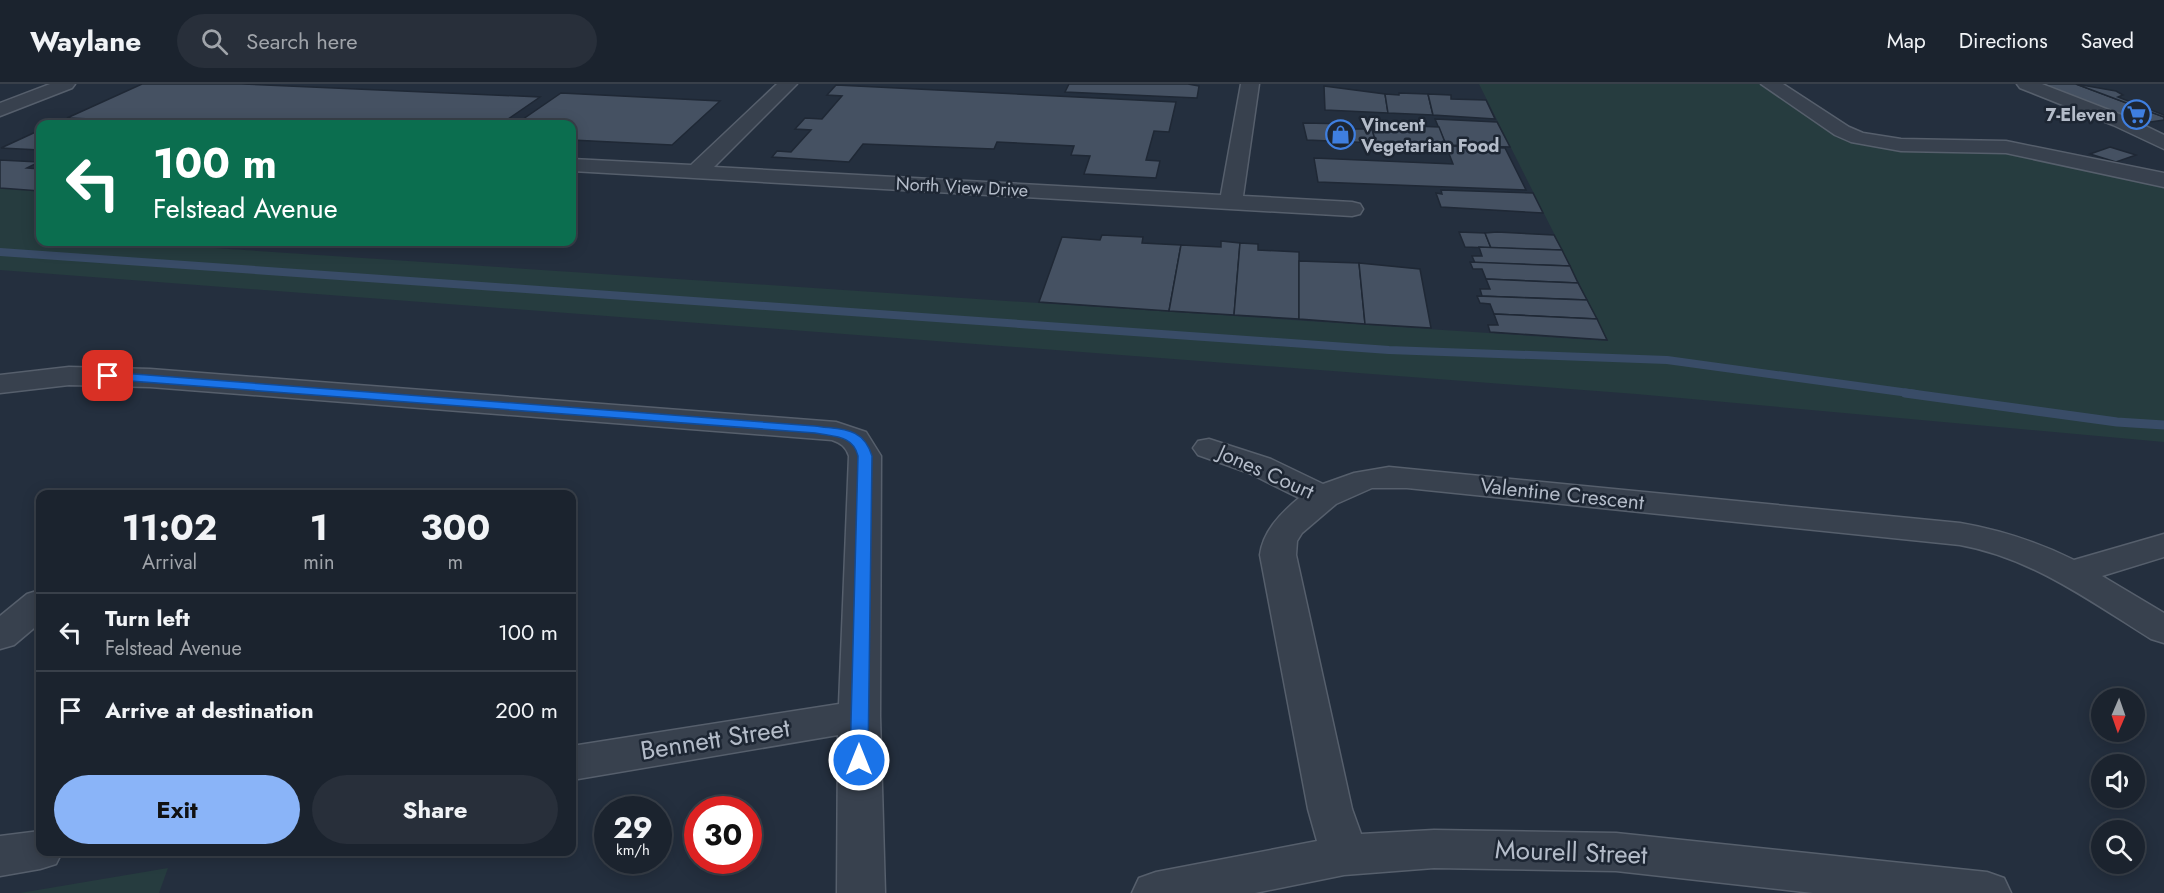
<!DOCTYPE html>
<html lang="en">
<head>
<meta charset="utf-8">
<style>
	body { margin:0; font-family:Jost,sans-serif; background:#282f3a; color:#f1f3f6; height:100vh; display:flex; flex-direction:column; font-size:22px; white-space:nowrap }
	* { box-sizing:border-box; margin:0 }
	p { font-size:20px; color:#a0a4aa }
	.icon { flex:none; width:33px; height:33px; fill:none; stroke:currentColor; stroke-width:2; stroke-linecap:round; stroke-linejoin:round }
	.map { position:relative; flex:1; overflow:hidden }
	.details { position:absolute; left:36px; top:406px; width:540px; height:366px; display:flex; flex-direction:column; background:#1b232e; border-radius:12px; box-shadow:0 3px 15px #0003,0 0 0 2px #39404a }
	.details>* { flex:none }
	.top-card { position:absolute; left:36px; top:36px; width:540px; height:126px; border-radius:12px; box-shadow:0 3px 15px #0003,0 0 0 2px #39404a; background:#0b6e4f; color:#fff; overflow:hidden }
	.needle { width:39px; rotate:182deg }
	.controls { position:absolute; left:2091px; top:604px; display:grid; gap:12px }
	.controls a { display:grid; place-items:center; width:54px; height:54px; border-radius:50%; background:#1b232e; box-shadow:0 3px 15px #0003,0 0 0 2px #39404a; font-size:30px }
	.speed { position:absolute; left:594px; top:712px; display:flex; gap:12px; font-size:30px; font-weight:700; text-align:center }
	.speed>* { display:grid; place-content:center; width:78px; height:78px; border-radius:50%; background:#1b232e; box-shadow:0 3px 15px #0003,0 0 0 2px #39404a; line-height:1 }
	.speed small { font-size:15px; font-weight:400 }
	.speed .limit { border:9px solid #d22; background:#fff; color:#111 }
	.pin { position:absolute; display:grid; place-items:center; width:51px; height:51px; color:#fff; margin:-26px; border-radius:12px; box-shadow:0 3px 9px #0006 }
	.me { position:absolute; width:66px; margin:-33px; rotate:0deg; stroke-linejoin:round; filter:drop-shadow(0 0 4px #0008) }
	.turn { display:flex; align-items:center; gap:21px; height:126px; padding:0 18px; font-size:27px }
	.turn .icon { width:78px; height:78px; stroke-width:2.5 }
	.turn b { display:block; font-size:42px; line-height:51px }
	.eta { display:flex; justify-content:space-evenly; align-items:center; height:102px; text-align:center }
	.eta b { font-size:36px; font-weight:700; line-height:42px }
	.primary-button { display:flex; gap:12px; margin-top:auto; padding:12px 18px }
	.primary-button a { flex:1; height:69px; border-radius:36px; background:#8ab4f8; color:#111; font-size:24px; font-weight:700; line-height:69px; text-align:center }
	.primary-button a+a { background:#282f3a; color:#f1f3f6 }
	ul { padding:0; list-style:none }
	li { display:flex; align-items:center; gap:18px; height:78px; padding:0 18px; border-top:2px solid #39404a }
	li div { flex:1 }
	li b { display:block; font-size:22px }
	li em { font-style:normal }
	header { display:flex; align-items:center; gap:36px; box-sizing:border-box; height:84px; padding:0 30px; background:#1b232e; border-bottom:2px solid #39404a }
	header strong { font-size:28px }
	nav { display:flex; gap:33px; margin-inline-start:auto; font-size:21px }
	.search { width:420px; height:54px; background:#282f3a; display:flex; align-items:center; gap:15px; box-sizing:border-box; padding:0 21px; border-radius:33px; color:#a0a4aa; font-size:22px }
	.map>svg:first-child { display:block }
</style>
</head>
<body>
<header>
<strong>Waylane</strong>
<div class="search"><svg class="icon" aria-label="search" viewBox="0 0 24 24"><circle cx="10" cy="10" r="6"/><path d="M15 15l6 6"/></svg>Search here</div>
<nav><a>Map</a><a>Directions</a><a>Saved</a></nav>
</header>
<div class="map">
<svg width="2164" height="809" viewBox="0 0 2164 809">
	<rect width="100%" height="100%" fill="#242f3e"/>
	<!-- green -->
	<g fill="#263c3f">
		<polygon points="1479,0 1759,0 1832,48 1862,60 1895,65 1979,64 2098,84 2164,104 2164,358 1636,310 0,186 0,100 40,103 40,158 123,158 1608,257"/>
		<polygon points="168,784 159,809 20,809"/>
	</g>
	<g fill="none" stroke-linecap="round" stroke-linejoin="round">
		<!-- stream-far1 -->
		<polyline stroke="#394c67" stroke-width="8" points="0,168 1389,266 1667,276 1916,310"/>
		<!-- stream -->
		<polyline stroke="#394c67" stroke-width="9" points="1905,309 2117,338 2164,341"/>
	</g>
	<!-- building -->
	<g fill="#455162" stroke="#1f2835" stroke-width="1.5">
		<polygon points="142,0 242,0 540,13 501,40 214,40 67,34"/>
		<polygon points="1069,0 1188,0 1199,2 1197,14 1065,8"/>
		<polygon points="2030,0 2076,0 2164,33 2164,36 2137,40"/>
		<polygon points="2076,0 2116,7 2123,11 2118,13 2164,31 2164,33"/>
		<polygon points="836,1 1176,18 1169,48 1154,47 1146,76 1160,77 1156,94 1084,90 1090,72 1071,71 1074,62 997,58 994,65 863,60 849,78 772,73 777,67 791,68 811,46 795,45 805,34 822,35 842,12 827,11"/>
		<polygon points="1324,2 1385,10 1388,29 1325,26"/>
		<polygon points="561,9 720,17 672,61 572,56 572,40 516,40"/>
		<polygon points="1399,9 1428,10 1433,31 1388,29 1385,10 1399,11"/>
		<polygon points="1428,10 1451,11 1451,15 1486,16 1495,35 1433,31"/>
		<polygon points="1435,35 1497,38 1510,63 1446,61"/>
		<polygon points="1303,39 1352,40 1353,45 1372,45 1376,59 1307,56"/>
		<polygon points="1390,41 1439,43 1446,61 1376,59 1372,45 1392,46"/>
		<polygon points="40,46 40,66 1,64"/>
		<polygon points="1446,62 1505,64 1526,106 1318,98 1314,74 1453,80"/>
		<polygon points="2110,63 2136,71 2116,78 2090,70"/>
		<polygon points="0,76 39,78 27,84 40,85 40,107 0,104"/>
		<polygon points="1441,106 1533,109 1543,129 1441,123 1436,109 1442,110"/>
		<polygon points="1459,148 1485,149 1491,164 1465,163"/>
		<polygon points="1497,148 1554,151 1562,166 1491,164 1485,149"/>
		<polygon points="1102,151 1143,153 1142,159 1181,161 1169,227 1039,218 1062,153 1100,156"/>
		<polygon points="1221,157 1240,159 1234,231 1169,227 1181,161 1221,163"/>
		<polygon points="244,158 325,158 319,161"/>
		<polygon points="1240,159 1258,160 1258,166 1299,168 1299,235 1234,231"/>
		<polygon points="1479,163 1562,166 1570,182 1475,179 1472,172 1482,172"/>
		<polygon points="1299,177 1359,179 1365,240 1299,235"/>
		<polygon points="1470,178 1570,182 1578,199 1486,195 1482,185 1473,185"/>
		<polygon points="1359,179 1420,185 1431,244 1365,240"/>
		<polygon points="1486,195 1578,199 1587,216 1482,212 1480,205 1490,205"/>
		<polygon points="1477,212 1587,216 1597,235 1494,230 1490,220 1480,219"/>
		<polygon points="1494,230 1597,235 1607,256 1490,248 1488,241 1498,241"/>
	</g>
	<g fill="none" stroke-linecap="round" stroke-linejoin="round">
		<defs>
			<g id="minor">
				<polygon points="50,0 75,0 72,4 0,32 0,19"/>
				<polygon points="777,0 797,0 714,83 1221,111 1241,0 1259,0 1243,112 1352,118 1360,120 1363,125 1360,130 1352,132 572,87 572,75 691,81"/>
				<polygon points="1761,0 1783,0 1849,43 1863,49 1901,55 2006,57 2164,89 2164,103 2006,69 1901,67 1851,58 1835,51"/>
				<polygon points="2017,0 2042,0 2127,33 2164,51 2164,65 2113,41 2020,4"/>
				<path d="M69 283 150 285 836 338 866 348 881 372 880 632 885 809H837L838 651 572 696V662L839 620 849 372C846 363 841 359 832 356L150 303 69 301 0 309V291Z"/>
				<path d="M1209 355 1271 375 1323 400 1354 389 1389 383 1960 439C2001 446 2037 458 2074 476L2164 450V473L2102 492 2164 529V559L2151 555C2090 517 2032 474 1960 461L1407 404H1372L1336 420 1302 449 1297 457 1296 471 1352 725 1361 750 1434 746 1616 749 1987 788 2004 794 2011 809H1813L1616 787 1434 784 1344 791 1255 809H1132L1139 794 1156 788 1317 757 1308 725 1260 471C1263 447 1281 429 1299 414L1249 389 1198 371 1193 364 1198 357Z"/>
				<polygon points="40,506 40,539 14,561 0,565 0,532 27,510"/>
				<polygon points="40,747 40,768 62,768 56,780 40,785 0,792 0,752"/>
			</g>
		</defs>
		<!-- minor casing -->
		<use href="#minor" stroke="#565f6c" stroke-width="3"/>
		<!-- minor -->
		<use href="#minor" fill="#38414e" fill-rule="evenodd"/>
	</g>
	<!-- route -->
	<path fill="#1a73e8" stroke="#114b97" stroke-width="1.5" d="M108 288 815 342C841 346 863 342 872 372L868 676 866 681 859 683 853 681 850 676 858 372C853 351 834 353 815 349L104 295 102 292Z"/>
	<!-- icons -->
	<defs>
		<symbol id="supermarket-ring" viewBox="-11 -11 22 22"><circle r="9.5" fill="#1d2633" stroke="#3f7fe0" stroke-width="1.5"/><path d="M-6-5.5h2.5l.6 2H6L4.5 2H-2.5L-4.4-4H-6ZM-1.5 3.2a1.3 1.3 0 1 0 .1 0ZM3 3.2a1.3 1.3 0 1 0 .1 0Z" fill="#3f7fe0"/></symbol>
		<symbol id="shop-ring" viewBox="-11 -11 22 22"><circle r="9.5" fill="#1d2633" stroke="#3f7fe0" stroke-width="1.5"/><path d="M-5-2.5h2.3a2.7 3.5 0 0 1 5.4 0H5L5.5 6h-11ZM-1.5-2.5h3a1.5 2.3 0 0 0-3 0Z" fill="#3f7fe0"/></symbol>
	</defs>
	<g fill-rule="evenodd">
		<use href="#supermarket-ring" x="2120" y="14" width="33" height="33"/>
		<use href="#shop-ring" x="1324" y="34" width="33" height="33"/>
	</g>
	<g text-anchor="middle" dominant-baseline="central" stroke-width="5" stroke-linejoin="round" paint-order="stroke">
		<!-- far-poi labels -->
		<g font-size="18" font-weight="bold" fill="#b4bcc9" stroke="#1d2633" text-anchor="end">
			<text x="2116" y="31">7-Eleven</text>
			<text x="1361" y="41" text-anchor="start">Vincent<tspan x="1361" dy="21">Vegetarian Food</tspan></text>
		</g>
		<!-- far-street labels -->
		<g font-size="18" fill="#b4bcc9" stroke="#1d2633">
			<text transform="translate(962 103) rotate(3)">North View Drive</text>
		</g>
		<!-- street labels -->
		<g font-size="21" fill="#b4bcc9" stroke="#1d2633">
			<text transform="translate(1266 388) rotate(24)">Jones Court</text>
			<text transform="translate(1562 410) rotate(6)">Valentine Crescent</text>
		</g>
		<!-- near-street labels -->
		<g font-size="26" fill="#b4bcc9" stroke="#1d2633">
			<text transform="translate(715 655) rotate(-9)">Bennett Street</text>
			<text transform="translate(1571 768) rotate(2)">Mourell Street</text>
		</g>
	</g>
</svg>
<div class="controls">
<a><svg class="needle" viewBox="-14 -14 28 28"><path d="M0-13l5 13h-10z" fill="#e53935"/><path d="M0 13l5-13h-10z" fill="#a0a4aa"/></svg></a>
<a><svg class="icon" aria-label="sound" viewBox="0 0 24 24"><path d="M4 9h4l5-4v14l-5-4H4zM17 9q2 3 0 6"/></svg></a>
<a><svg class="icon" aria-label="search" viewBox="0 0 24 24"><circle cx="10" cy="10" r="6"/><path d="M15 15l6 6"/></svg></a>
</div>
<div class="speed"><div>29<small>km/h</small></div><div class="limit">30</div></div>
<div class="pin" style="left:108px;top:292px;background:#d93025"><svg class="icon" aria-label="arrive" viewBox="0 0 24 24"><path d="M6 21V4h12l-3 4 3 4H6"/></svg></div>
<svg class="me" style="left:859px;top:676px" viewBox="-20 -20 40 40"><circle r="17" fill="#1a73e8" stroke="#fff" stroke-width="3"/><path d="M0-11L8 9 0 5-8 9z" fill="#fff"/></svg>
<div class="top-card">
<div class="turn"><svg class="icon" aria-label="left" viewBox="0 0 24 24"><path d="M17 20v-9H6M10 6l-5 5 5 5"/></svg><div><b>100 m</b>Felstead Avenue</div></div>
</div>
<section class="details">
<div class="eta">
<div><b>11:02</b><p>Arrival</p></div>
<div><b>1</b><p>min</p></div>
<div><b>300</b><p>m</p></div>
</div>
<ul>
<li><svg class="icon" aria-label="left" viewBox="0 0 24 24"><path d="M17 20v-9H6M10 6l-5 5 5 5"/></svg><div><b>Turn left</b><p>Felstead Avenue</p></div><em>100 m</em></li>
<li><svg class="icon" aria-label="arrive" viewBox="0 0 24 24"><path d="M6 21V4h12l-3 4 3 4H6"/></svg><div><b>Arrive at destination</b></div><em>200 m</em></li>
</ul>
<div class="primary-button"><a>Exit</a><a>Share</a></div>
</section>
</div>
</body>
</html>
